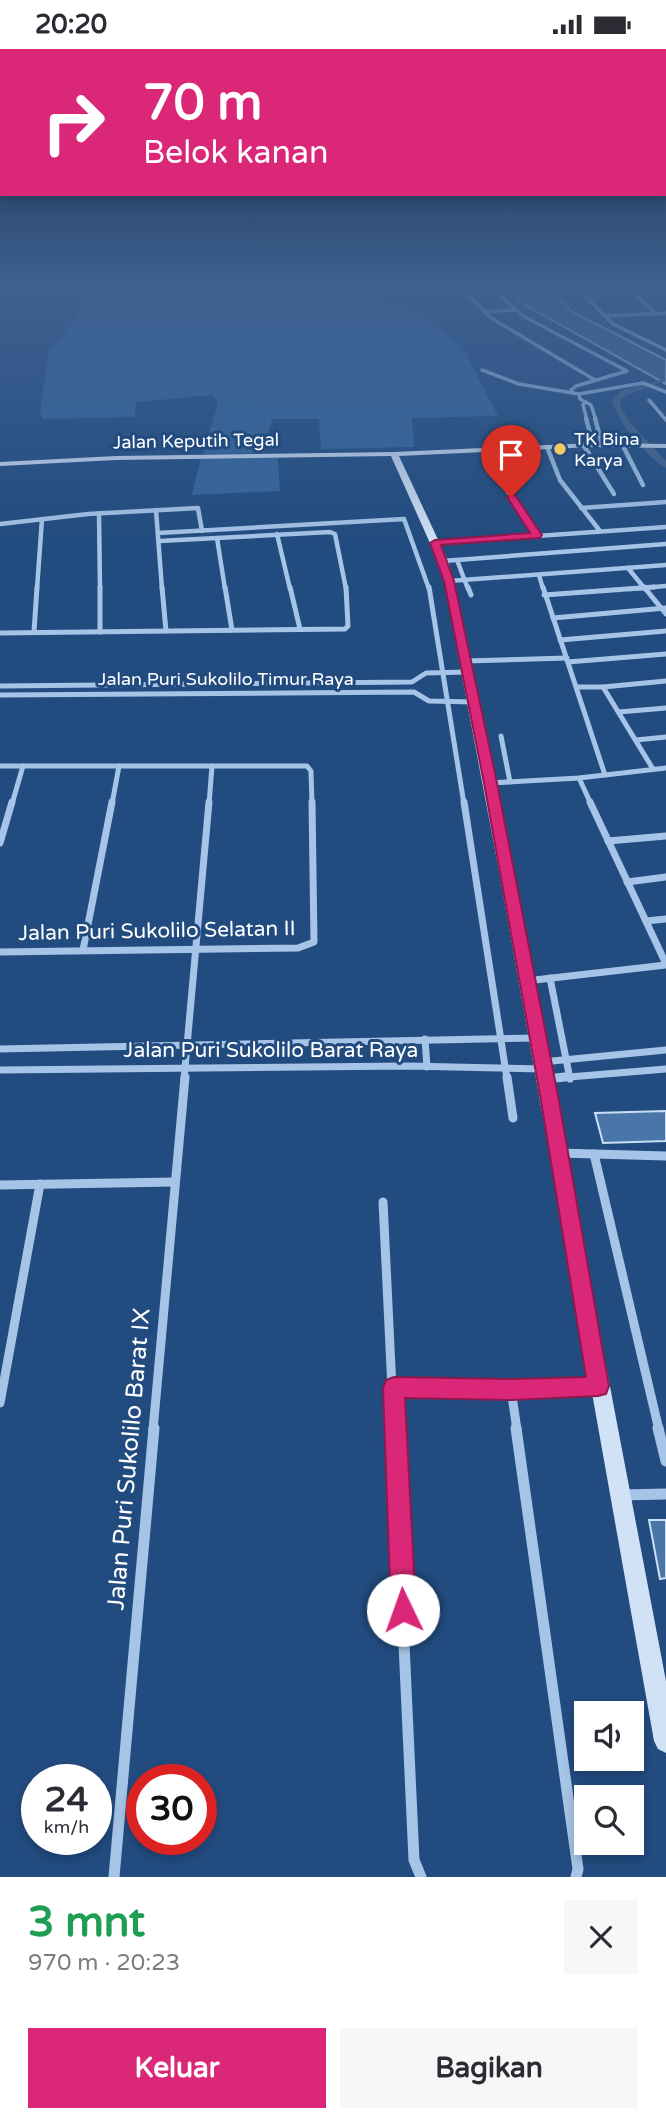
<!DOCTYPE html>
<html lang="id">
<head>
<meta charset="utf-8">
<style>
	body { margin:0; font-family:"Varela Round",sans-serif; background:#f7f7f7; color:#2b2b33; height:100vh; display:flex; flex-direction:column; font-size:26px; white-space:nowrap }
	* { box-sizing:border-box; margin:0 }
	p { font-size:23px; color:#7c7c81 }
	.icon { flex:none; width:38px; height:38px; fill:none; stroke:currentColor; stroke-width:2; stroke-linecap:round; stroke-linejoin:round }
	.map { position:relative; height:1828px; overflow:hidden }
	.panel { display:flex; flex-direction:column; background:#fff; flex:1 }
	.panel>* { flex:none }
	.hud { position:absolute; left:0px; top:0px; width:667px; height:147px; box-shadow:0 4px 10px #0003; background:#db2777; color:#fff; overflow:hidden }
	.fabs { position:absolute; left:574px; top:1652px; display:grid; gap:14px }
	.fabs a { display:grid; place-items:center; width:70px; height:70px; border-radius:0px; background:#fff; box-shadow:0 4px 10px #0003; font-size:35px }
	.speed { position:absolute; left:21px; top:1715px; display:flex; gap:14px; font-size:35px; font-weight:700; text-align:center }
	.speed>* { display:grid; place-content:center; width:91px; height:91px; border-radius:50%; background:#fff; box-shadow:0 4px 10px #0003; line-height:1 }
	.speed small { font-size:18px; font-weight:400 }
	.speed .limit { border:10px solid #d22; background:#fff; color:#111 }
	.pin { position:absolute; display:grid; place-items:center; width:60px; height:60px; color:#fff; margin:-72px -30px; border-radius:50% 50% 50% 0; rotate:-45deg; box-shadow:0 0 7px #0007 }
	.pin .icon { rotate:45deg }
	.me { position:absolute; width:77px; margin:-38px; rotate:357deg; stroke-linejoin:round; filter:drop-shadow(0 0 5px #0008) }
	.turn { display:flex; align-items:center; gap:24px; height:147px; padding:0 28px; font-size:32px }
	.turn .icon { width:91px; height:91px; stroke-width:2.5 }
	.turn b { display:block; font-size:49px; line-height:60px }
	.round { display:grid; place-items:center; flex:none; width:74px; height:74px; border-radius:0px; background:#f7f7f7 }
	.head { display:flex; align-items:center; justify-content:space-between; height:119px; padding:0 28px }
	h1 { font-size:42px; font-weight:800; line-height:52px; color:#1e9e55 }
	.cta { display:flex; gap:14px; margin-top:auto; padding:14px 28px }
	.cta a { flex:1; height:80px; border-radius:0px; background:#db2777; color:#fff; font-size:28px; font-weight:800; line-height:80px; text-align:center }
	.cta a+a { background:#f7f7f7; color:#2b2b33 }
	.status { display:flex; justify-content:space-between; align-items:center; height:49px; padding:0 35px; background:#fff; direction:ltr }
	.status svg { height:19px; fill:currentColor }
	.map>svg:first-child { display:block }
</style>
</head>
<body>
<div class="status"><b>20:20</b><svg viewBox="0 0 49 12"><path d="M0 12V9h3v3zM5 12V6h3v6zM10 12V3h3v9zM15 12V0h3v12zM26 1h20v11H26zM47 4h2v5h-2z"/></svg></div>
<div class="map">
<svg width="666" height="1828" viewBox="0 0 666 1828">
	<rect width="100%" height="100%" fill="#224b7f"/>
	<!-- green -->
	<g fill="#35659d">
		<polygon points="92,238 370,238 381,251 419,262 431,273 461,295 498,367 412,369 414,398 321,400 319,370 272,370 264,404 203,405 218,353 213,346 136,353 135,368 42,370 40,362 49,302 73,274"/>
		<polygon points="201,409 278,409 280,442 192,446"/>
	</g>
	<!-- water -->
	<polygon fill="#46648a" stroke="#9abfe8" stroke-width="2" points="511,238 547,238 571,262 666,311 666,335 520,253"/>
	<g fill="none" stroke-linecap="round" stroke-linejoin="round">
		<!-- canal -->
		<path fill="#46648a" fill-rule="evenodd" d="M660 331 665 332 627 346 620 352 621 359 631 375 666 412V419C647 408 617 373 612 351L621 342Z"/>
	</g>
	<!-- building -->
	<g fill="#4a75a8" stroke="#cadef5" stroke-width="2">
		<polygon points="666,1062 666,1092 603,1094 595,1064"/>
		<polygon points="649,1471 666,1471 666,1529 660,1530"/>
	</g>
	<g fill="none" stroke-linecap="round" stroke-linejoin="round">
		<!-- street-far5 -->
		<g stroke="#a6c4e7" stroke-width="3.5">
			<polyline points="461,238 491,269 595,331"/>
			<polyline points="491,238 523,267 627,322 576,337 571,341 573,344"/>
			<polyline points="576,238 613,275 666,301"/>
			<polyline points="627,238 657,265"/>
			<polyline points="664,238 666,240"/>
			<polyline points="484,263 515,261"/>
			<polyline points="606,267 666,264"/>
			<polyline points="482,321 519,335 579,345 643,334 666,343"/>
			<polyline points="579,345 580,350 591,356 596,371"/>
			<polyline points="649,351 666,371"/>
			<polyline points="585,353 583,356 587,371"/>
		</g>
		<!-- street-far4 -->
		<g stroke="#a6c4e7" stroke-width="4.5">
			<polyline points="586,369 593,396"/>
			<polyline points="595,369 602,396"/>
			<polyline points="584,397 614,445"/>
			<polyline points="623,397 643,436"/>
			<polyline points="547,398 560,431 600,482"/>
			<polyline points="487,400 499,429 537,487"/>
			<polyline points="581,459 666,453"/>
			<polyline points="156,461 162,540"/>
			<polyline points="99,464 100,540"/>
			<polyline points="0,475 88,465 198,459 202,482"/>
			<polyline points="158,484 404,470 429,540"/>
			<polyline points="277,485 290,540"/>
			<polyline points="217,489 225,540"/>
			<polyline points="159,492 330,483 335,485 346,540"/>
			<polyline points="435,494 666,478"/>
			<polyline points="457,511 468,540"/>
			<polyline points="443,512 666,495"/>
			<polyline points="628,519 645,540"/>
			<polyline points="539,526 543,540"/>
			<polyline points="449,532 666,516"/>
			<polyline points="37,540 42,470"/>
			<polyline points="630,540 666,537"/>
		</g>
		<!-- street-far3 -->
		<g stroke="#a6c4e7" stroke-width="5">
			<polyline points="100,538 100,583"/>
			<polyline points="162,538 166,582"/>
			<polyline points="225,538 232,581"/>
			<polyline points="290,538 300,580"/>
			<polyline points="429,538 464,755"/>
			<polyline points="468,538 471,546"/>
			<polyline points="543,538 605,726"/>
			<polyline points="644,538 666,565"/>
			<polyline points="544,546 654,538"/>
			<polyline points="553,569 666,559"/>
			<polyline points="34,583 37,538"/>
			<polyline points="0,584 345,580 348,577 346,538"/>
			<polyline points="560,591 666,582"/>
			<polyline points="465,612 567,609"/>
			<polyline points="568,613 666,605"/>
			<polyline points="0,637 412,633 426,624 468,623"/>
			<polyline points="577,638 603,638 653,720"/>
			<polyline points="603,638 666,632"/>
			<polyline points="0,646 414,643 429,652 474,653"/>
			<polyline points="619,663 666,659"/>
			<polyline points="501,687 510,733"/>
			<polyline points="636,691 666,688"/>
			<polyline points="0,717 307,717 311,722 312,755"/>
			<polyline points="579,729 591,755"/>
			<polyline points="490,734 579,729 666,719"/>
			<polyline points="12,755 23,717"/>
			<polyline points="112,755 119,717"/>
			<polyline points="209,755 212,717"/>
		</g>
		<!-- street-far2 -->
		<g stroke="#a6c4e7" stroke-width="7">
			<polyline points="464,753 507,1030"/>
			<polyline points="590,753 666,915"/>
			<polyline points="608,792 666,787"/>
			<polyline points="0,794 12,753"/>
			<polyline points="627,833 666,828"/>
			<polyline points="646,872 666,870"/>
			<polyline points="83,901 112,753"/>
			<polyline points="0,903 298,899 314,893 312,753"/>
			<polyline points="550,929 570,1030"/>
			<polyline points="526,932 666,916"/>
			<polyline points="425,990 427,1018"/>
			<polyline points="0,1000 536,989"/>
			<polyline points="542,1013 666,1001"/>
			<polyline points="0,1021 408,1017 542,1020"/>
			<polyline points="184,1030 209,753"/>
			<polyline points="545,1030 666,1020"/>
		</g>
		<!-- street-far1 -->
		<g stroke="#a6c4e7" stroke-width="9">
			<polyline points="507,1028 513,1069"/>
			<polyline points="545,1030 565,1028"/>
			<polyline points="559,1104 666,1107"/>
			<polyline points="594,1105 659,1381"/>
			<polyline points="0,1136 174,1133"/>
			<polyline points="383,1153 394,1381"/>
			<polyline points="394,1339 511,1340 598,1337"/>
			<polyline points="511,1340 517,1381"/>
			<polyline points="0,1354 40,1135"/>
			<polyline points="153,1381 185,1028"/>
		</g>
		<!-- street -->
		<g stroke="#a6c4e7" stroke-width="11">
			<polyline points="394,1379 414,1811 421,1828"/>
			<polyline points="516,1379 578,1820 576,1828"/>
			<polyline points="658,1379 666,1412"/>
			<polyline points="621,1446 666,1445"/>
			<polyline points="114,1828 154,1379"/>
		</g>
		<!-- secondary -->
		<polygon fill="#d1e1f6" fill-rule="evenodd" points="593,394 666,395 666,399 593,398 399,407 448,512 454,532 512,822 666,1632 666,1704 658,1700 654,1692 499,822 444,532 438,512 391,407 116,411 0,417 0,413 116,407 394,403"/>
	</g>
	<!-- sky -->
	<linearGradient id="sky" x2="0" y2="1"><stop stop-color="#132946"/><stop offset="0.48" stop-color="#3e6190"/><stop offset="1" stop-color="#3e6190" stop-opacity="0"/></linearGradient>
	<rect width="666" height="494" fill="url(#sky)"/>
	<!-- route -->
	<polygon fill="#db2777" stroke="#8e194d" stroke-width="2" points="511,445 515,446 542,486 540,489 441,496 454,532 497,734 559,1052 609,1337 606,1345 598,1347 511,1351 405,1349 416,1561 412,1570 403,1573 394,1570 391,1561 383,1339 386,1331 394,1328 511,1330 586,1328 541,1052 484,734 444,532 430,494 435,491 530,484 507,448"/>
	<!-- markers -->
	<circle fill="#f3ca68" stroke="#224b7f" stroke-width="2.5" cx="560" cy="400" r="7"/>
	<g text-anchor="middle" dominant-baseline="central" stroke-width="6" stroke-linejoin="round" paint-order="stroke">
		<!-- far-poi labels -->
		<g font-size="18" fill="#fff" stroke="#224b7f" text-anchor="start">
			<text x="574" y="390">TK Bina<tspan x="574" dy="21">Karya</tspan></text>
		</g>
		<!-- far-street labels -->
		<g font-size="18" fill="#fff" stroke="#224b7f">
			<text transform="translate(196 392) rotate(-1)">Jalan Keputih Tegal</text>
			<text x="226" y="630">Jalan Puri Sukolilo Timur Raya</text>
		</g>
		<!-- street labels -->
		<g font-size="21" fill="#fff" stroke="#224b7f">
			<text transform="translate(157 882) rotate(-1)">Jalan Puri Sukolilo Selatan II</text>
			<text x="271" y="1001">Jalan Puri Sukolilo Barat Raya</text>
		</g>
		<!-- near-street labels -->
		<g font-size="24" fill="#fff" stroke="#224b7f">
			<text transform="translate(129 1410) rotate(-85)">Jalan Puri Sukolilo Barat IX</text>
		</g>
	</g>
</svg>
<div class="fabs">
<a><svg class="icon" aria-label="sound" viewBox="0 0 24 24"><path d="M4 9h4l5-4v14l-5-4H4zM17 9q2 3 0 6"/></svg></a>
<a><svg class="icon" aria-label="search" viewBox="0 0 24 24"><circle cx="10" cy="10" r="6"/><path d="M15 15l6 6"/></svg></a>
</div>
<div class="speed"><div>24<small>km/h</small></div><div class="limit">30</div></div>
<div class="pin" style="left:511px;top:448px;background:#d93025"><svg class="icon" aria-label="arrive" viewBox="0 0 24 24"><path d="M6 21V4h12l-3 4 3 4H6"/></svg></div>
<svg class="me" style="left:403px;top:1561px" viewBox="-20 -20 40 40"><circle r="19" fill="#fff"/><path d="M0-13L10 11 0 6-10 11z" fill="#db2777"/></svg>
<div class="hud">
<div class="turn"><svg class="icon" aria-label="right" viewBox="0 0 24 24"><path d="M7 20v-9h11M14 6l5 5-5 5"/></svg><div><b>70 m</b>Belok kanan</div></div>
</div>
</div>
<section class="panel">
<div class="head"><div><h1>3 mnt</h1><p>970 m · 20:23</p></div><a class="round"><svg class="icon" aria-label="close" viewBox="0 0 24 24"><path d="M6 6l12 12M18 6L6 18"/></svg></a></div>
<div class="cta"><a>Keluar</a><a>Bagikan</a></div>
</section>
</body>
</html>
